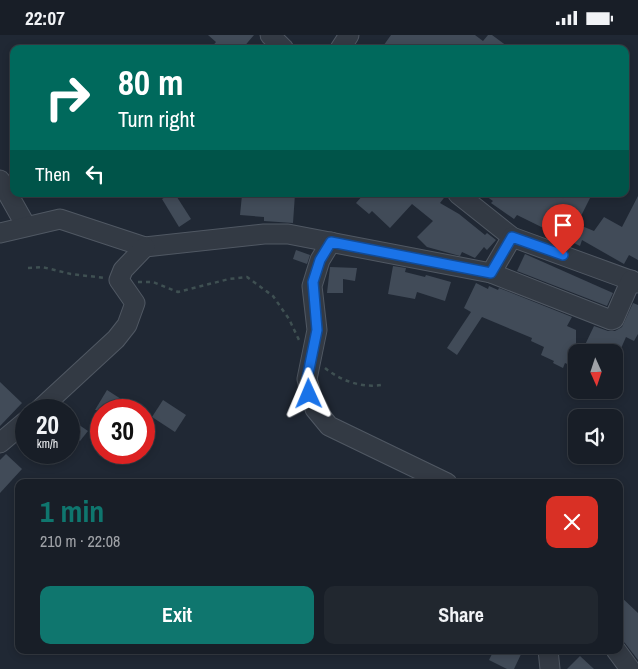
<!DOCTYPE html>
<html lang="en">
<head>
<meta charset="utf-8">
<style>
	body { margin:0; font-family:"Archivo Narrow",sans-serif; background:#21272f; color:#f1f3f6; height:100vh; display:flex; flex-direction:column; font-size:19px; white-space:nowrap }
	* { box-sizing:border-box; margin:0 }
	p { font-size:16px; color:#9fa2a7 }
	.icon { flex:none; width:28px; height:28px; fill:none; stroke:currentColor; stroke-width:2; stroke-linecap:round; stroke-linejoin:round }
	.map { position:relative; flex:1; overflow:hidden }
	.drawer { position:absolute; left:15px; top:444px; width:608px; height:175px; display:flex; flex-direction:column; background:#181e27; border-radius:10px; box-shadow:0 2px 8px #0003,0 0 0 1px #363c44 }
	.drawer>* { flex:none }
	.banner { position:absolute; left:10px; top:10px; width:619px; height:152px; border-radius:10px; box-shadow:0 2px 8px #0003,0 0 0 1px #363c44; background:#00695c; color:#fff; overflow:hidden }
	.needle { width:32px; rotate:177deg }
	.fabs { position:absolute; left:568px; top:309px; display:grid; gap:10px }
	.fabs a { display:grid; place-items:center; width:55px; height:55px; border-radius:10px; background:#181e27; box-shadow:0 2px 8px #0003,0 0 0 1px #363c44; font-size:25px }
	.speed { position:absolute; left:15px; top:364px; display:flex; gap:10px; font-size:25px; font-weight:700; text-align:center }
	.speed>* { display:grid; place-content:center; width:65px; height:65px; border-radius:50%; background:#181e27; box-shadow:0 2px 8px #0003,0 0 0 1px #363c44; line-height:1 }
	.speed small { font-size:12px; font-weight:400 }
	.speed .limit { border:8px solid #d22; background:#fff; color:#111 }
	.pin { position:absolute; display:grid; place-items:center; width:42px; height:42px; color:#fff; margin:-51px -21px; border-radius:50% 50% 50% 0; rotate:-45deg; box-shadow:0 0 5px #0007 }
	.pin .icon { rotate:45deg }
	.me { position:absolute; width:55px; margin:-28px; rotate:359deg; stroke-linejoin:round; filter:drop-shadow(0 0 4px #0008) }
	.turn { display:flex; align-items:center; gap:18px; height:105px; padding:0 25px; font-size:22px }
	.turn .icon { width:65px; height:65px; stroke-width:2.5 }
	.turn b { display:block; font-size:35px; line-height:42px }
	.then { display:flex; align-items:center; height:48px; padding:0 25px; background:#0003; gap:10px; font-size:19px }
	.round { display:grid; place-items:center; flex:none; width:52px; height:52px; border-radius:10px; background:#21272f }
	.summary { display:flex; align-items:center; justify-content:space-between; height:85px; padding:0 25px }
	h1 { font-size:30px; font-weight:800; line-height:38px; color:#0f766e }
	.button { display:flex; gap:10px; margin-top:auto; padding:10px 25px }
	.button a { flex:1; height:58px; border-radius:10px; background:#0f766e; color:#fff; font-size:20px; font-weight:800; line-height:58px; text-align:center }
	.button a+a { background:#21272f; color:#f1f3f6 }
	.status { display:flex; justify-content:space-between; align-items:center; height:35px; padding:0 25px; background:#181e27; direction:ltr }
	.status svg { height:14px; fill:currentColor }
	.map>svg:first-child { display:block }
</style>
</head>
<body>
<div class="status"><b>22:07</b><svg viewBox="0 0 49 12"><path d="M0 12V9h3v3zM5 12V6h3v6zM10 12V3h3v9zM15 12V0h3v12zM26 1h20v11H26zM47 4h2v5h-2z"/></svg></div>
<div class="map">
<svg width="638" height="634" viewBox="0 0 638 634">
	<rect width="100%" height="100%" fill="#202834"/>
	<!-- building -->
	<g fill="#414b58">
		<polygon points="208,0 254,0 242,14 210,14 216,7"/>
		<polygon points="391,0 475,0 483,6 488,0 492,0 511,14 381,14"/>
		<polygon points="170,159 175,159 191,184 179,192 162,164"/>
		<polygon points="266,159 295,159 293,188 264,186 264,182 240,180 242,160 266,161"/>
		<polygon points="364,159 447,159 440,168 459,179 485,200 487,198 496,205 487,215 484,212 475,223 462,217 460,221 427,212 417,202 433,186 412,169 390,193 372,176 369,179 356,168"/>
		<polygon points="483,159 592,159 577,189 594,196 604,182 622,192 638,161 638,225 629,220 624,229 582,205 580,211 517,180 514,184 491,168 493,166"/>
		<polygon points="296,215 310,220 307,229 293,224"/>
		<polygon points="525,219 613,258 607,271 517,236"/>
		<polygon points="393,231 406,233 405,237 425,242 426,240 451,247 445,266 417,257 415,264 388,259"/>
		<polygon points="330,232 357,233 355,246 343,244 343,258 327,258"/>
		<polygon points="476,248 488,254 489,251 498,255 499,253 572,282 567,291 576,295 576,333 565,328 563,333 553,328 554,326 541,320 544,312 531,306 532,303 482,282 457,320 447,313 471,277 464,273"/>
		<polygon points="633,268 638,270 638,299 634,306 626,302 619,318 591,317 583,314 594,291 608,296 615,296 622,292"/>
		<polygon points="0,347 22,368 0,391"/>
		<polygon points="107,355 138,375 95,375"/>
		<polygon points="163,365 186,380 175,397 152,382"/>
		<polygon points="69,383 88,396 80,406 69,398"/>
		<polygon points="6,419 22,434 0,458 0,425"/>
		<polygon points="619,560 638,578 638,625 625,608 619,604"/>
		<polygon points="494,615 523,615 514,634 507,634 489,625"/>
		<polygon points="580,621 594,634 567,634"/>
	</g>
	<g fill="none" stroke-linecap="round" stroke-linejoin="round">
		<defs>
			<g id="minor">
				<polyline points="270,0 284,14"/>
				<polyline points="340,14 349,0"/>
				<polyline points="0,145 26,191"/>
				<polyline points="458,159 512,202 638,248"/>
				<polyline points="0,198 60,184 145,212 264,199 288,199 491,238 512,202"/>
				<polyline points="331,207 320,225 312,251 317,295 307,344 315,374 329,391 447,448"/>
				<polyline points="491,238 611,285 614,284 631,245"/>
				<polyline points="39,375 116,304 127,290 135,268 119,245 123,235 145,212"/>
				<polyline points="0,408 26,386"/>
				<polyline points="548,615 550,634"/>
				<polyline points="616,615 630,634"/>
			</g>
		</defs>
		<!-- minor casing -->
		<use href="#minor" stroke="#505863" stroke-width="21"/>
		<!-- path -->
		<g stroke="#3f5052" stroke-width="2.5" stroke-dasharray="4 4" stroke-linecap="butt">
			<polyline points="28,233 42,232 71,239 105,243"/>
			<polyline points="138,247 153,247 178,257 229,244 247,242 273,261 289,284 299,305"/>
			<path d="M325 333C341 346 362 353 381 350"/>
		</g>
		<!-- minor -->
		<use href="#minor" stroke="#333a44" stroke-width="19"/>
	</g>
	<g fill="none" stroke-linecap="round" stroke-linejoin="round">
		<defs>
			<polyline id="route" points="309,359 307,344 317,295 313,247 320,225 331,207 491,238 512,202 563,220"/>
		</defs>
		<!-- route casing -->
		<use href="#route" stroke="#114b97" stroke-width="12"/>
		<!-- route -->
		<use href="#route" stroke="#1a73e8" stroke-width="9"/>
	</g>
</svg>
<div class="fabs">
<a><svg class="needle" viewBox="-14 -14 28 28"><path d="M0-13l5 13h-10z" fill="#e53935"/><path d="M0 13l5-13h-10z" fill="#9fa2a7"/></svg></a>
<a><svg class="icon" aria-label="sound" viewBox="0 0 24 24"><path d="M4 9h4l5-4v14l-5-4H4zM17 9q2 3 0 6"/></svg></a>
</div>
<div class="speed"><div>20<small>km/h</small></div><div class="limit">30</div></div>
<div class="pin" style="left:563px;top:220px;background:#d93025"><svg class="icon" aria-label="arrive" viewBox="0 0 24 24"><path d="M6 21V4h12l-3 4 3 4H6"/></svg></div>
<svg class="me" style="left:309px;top:359px" viewBox="-20 -20 40 40"><path d="M0-17L14 15 0 8-14 15z" fill="#1a73e8" stroke="#fff" stroke-width="4"/></svg>
<div class="banner">
<div class="turn"><svg class="icon" aria-label="right" viewBox="0 0 24 24"><path d="M7 20v-9h11M14 6l5 5-5 5"/></svg><div><b>80 m</b>Turn right</div></div>
<div class="then">Then<svg class="icon" aria-label="left" viewBox="0 0 24 24"><path d="M17 20v-9H6M10 6l-5 5 5 5"/></svg></div>
</div>
<section class="drawer">
<div class="summary"><div><h1>1 min</h1><p>210 m · 22:08</p></div><a class="round" style="background:#d93025;color:#fff"><svg class="icon" aria-label="close" viewBox="0 0 24 24"><path d="M6 6l12 12M18 6L6 18"/></svg></a></div>
<div class="button"><a>Exit</a><a>Share</a></div>
</section>
</div>
</body>
</html>
